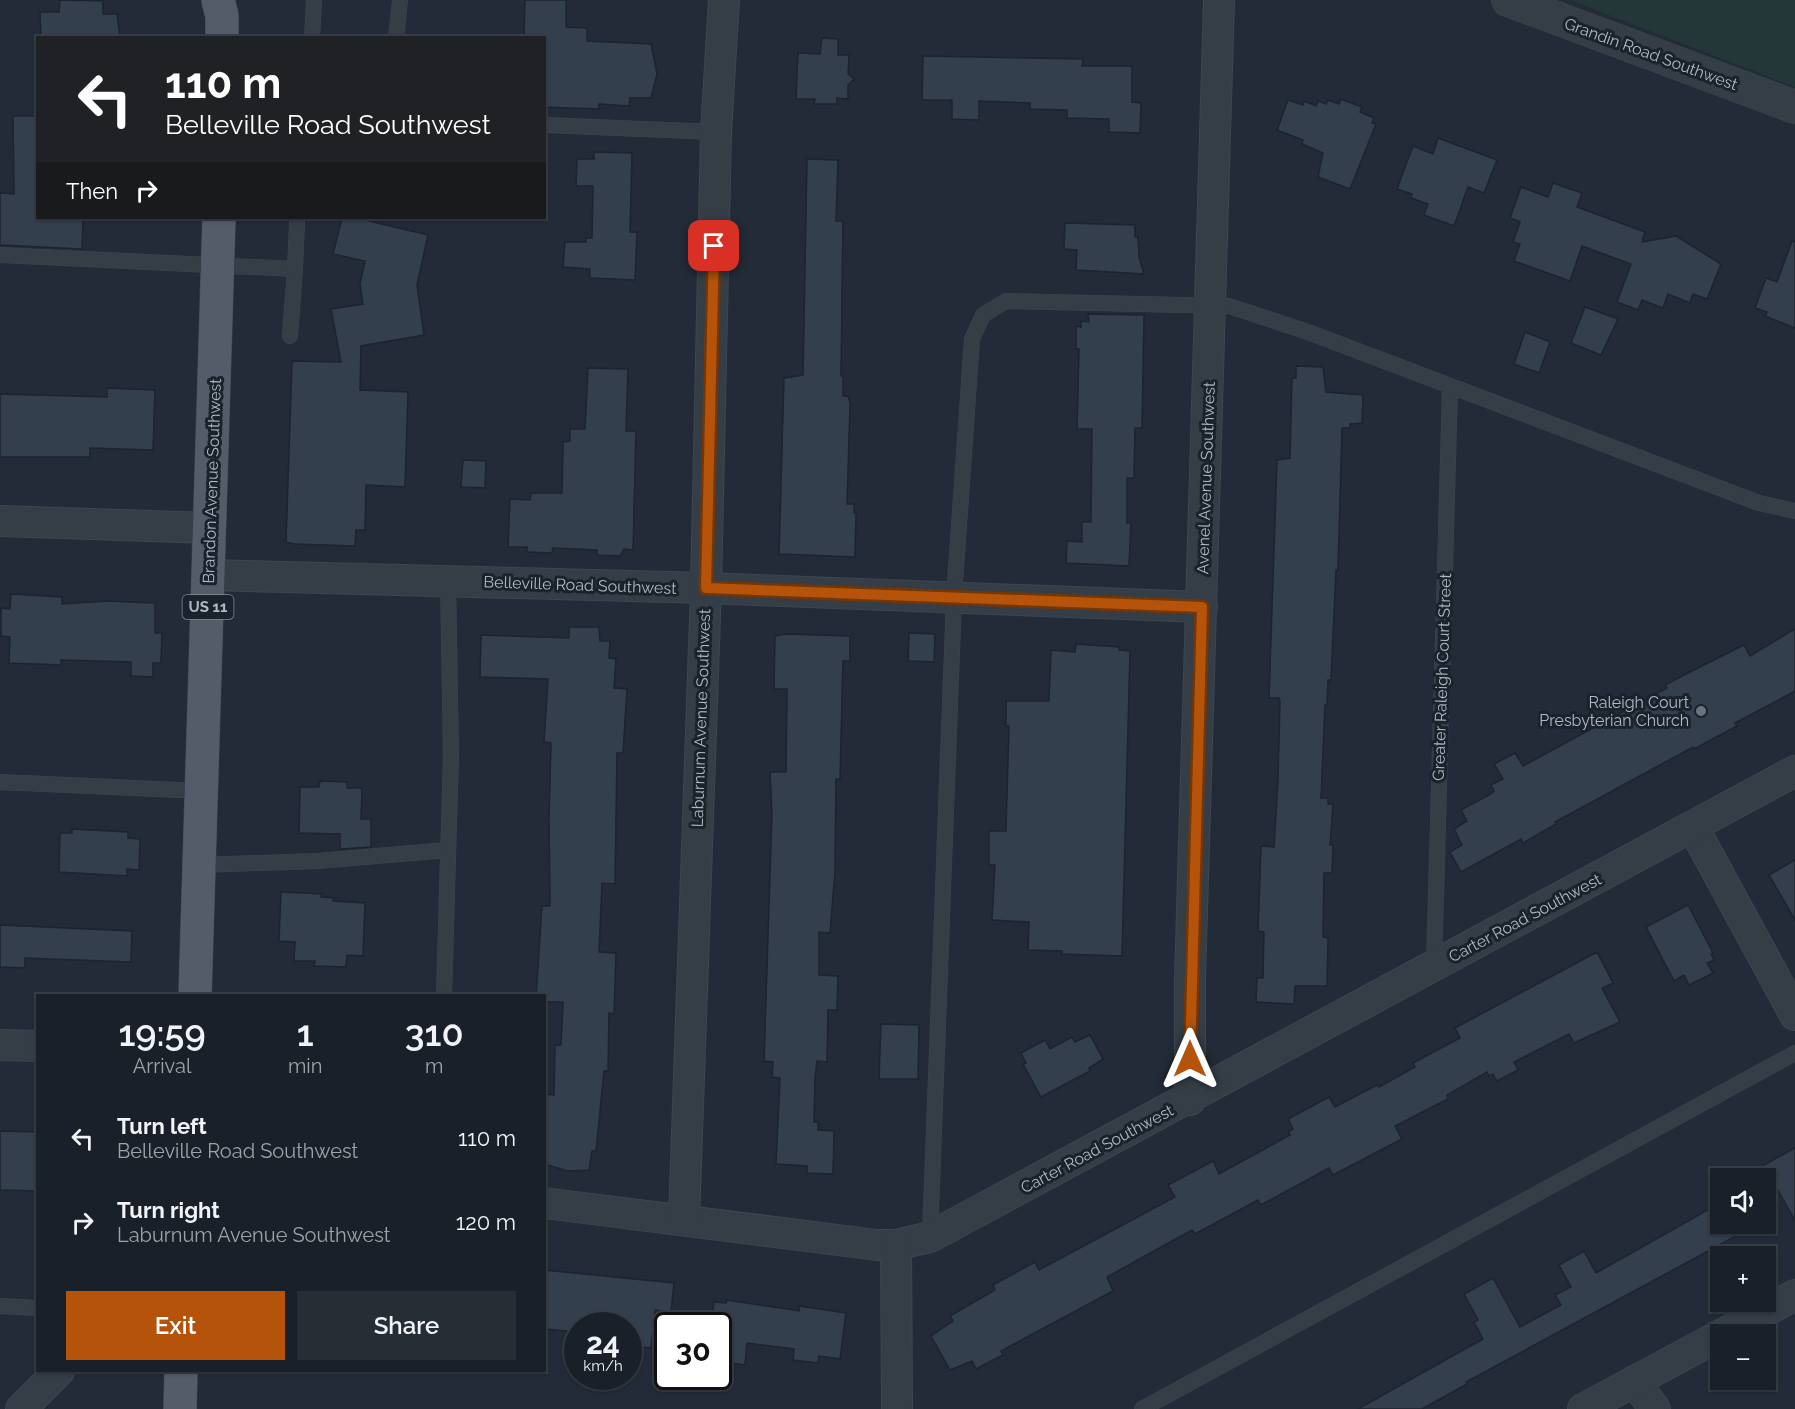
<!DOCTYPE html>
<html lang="en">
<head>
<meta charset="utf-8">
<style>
	body { margin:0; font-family:Raleway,sans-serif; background:#272d35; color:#f1f3f6; height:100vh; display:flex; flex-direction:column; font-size:22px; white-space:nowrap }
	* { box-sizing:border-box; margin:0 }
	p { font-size:20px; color:#9fa3a8 }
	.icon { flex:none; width:33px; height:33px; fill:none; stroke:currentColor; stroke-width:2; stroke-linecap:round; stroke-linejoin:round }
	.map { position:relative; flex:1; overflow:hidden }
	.side { position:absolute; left:36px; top:994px; width:510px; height:378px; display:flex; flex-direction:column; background:#1a2029; border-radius:0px; box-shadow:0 2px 4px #0004,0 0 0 2px #383e46 }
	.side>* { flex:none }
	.top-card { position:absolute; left:36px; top:36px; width:510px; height:183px; border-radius:0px; box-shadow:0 2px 4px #0004,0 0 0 2px #383e46; background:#202124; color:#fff; overflow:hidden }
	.buttons { position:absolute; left:1710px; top:1168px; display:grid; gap:12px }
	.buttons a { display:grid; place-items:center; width:66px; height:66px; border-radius:0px; background:#1a2029; box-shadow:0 2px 4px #0004,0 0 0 2px #383e46; font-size:30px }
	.speed { position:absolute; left:564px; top:1312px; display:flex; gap:12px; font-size:30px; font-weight:700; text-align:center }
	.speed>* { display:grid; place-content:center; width:78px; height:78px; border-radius:50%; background:#1a2029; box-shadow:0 2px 4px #0004,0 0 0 2px #383e46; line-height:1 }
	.speed small { font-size:15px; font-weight:400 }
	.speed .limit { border:3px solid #111; border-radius:9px; background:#fff; color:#111 }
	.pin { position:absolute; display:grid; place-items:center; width:51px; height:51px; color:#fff; margin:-26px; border-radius:12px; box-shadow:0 3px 9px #0006 }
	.me { position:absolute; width:66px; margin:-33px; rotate:0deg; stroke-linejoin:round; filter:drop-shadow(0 0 4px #0008) }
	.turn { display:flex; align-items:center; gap:21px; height:126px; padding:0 30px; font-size:27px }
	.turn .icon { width:78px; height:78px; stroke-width:2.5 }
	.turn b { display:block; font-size:42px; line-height:51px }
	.then { display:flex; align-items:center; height:57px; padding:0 30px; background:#0003; gap:12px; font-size:22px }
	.eta { display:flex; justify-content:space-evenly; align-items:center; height:102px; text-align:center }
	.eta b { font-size:36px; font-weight:600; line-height:42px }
	.cta { display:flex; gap:12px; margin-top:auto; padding:12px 30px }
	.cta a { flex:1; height:69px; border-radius:0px; background:#b45309; color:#fff; font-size:24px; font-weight:600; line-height:69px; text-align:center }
	.cta a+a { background:#272d35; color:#f1f3f6 }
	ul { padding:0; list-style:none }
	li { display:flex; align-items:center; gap:18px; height:84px; padding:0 30px }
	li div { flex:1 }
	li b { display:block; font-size:22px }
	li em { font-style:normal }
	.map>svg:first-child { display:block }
</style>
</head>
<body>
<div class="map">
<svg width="1795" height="1409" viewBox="0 0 1795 1409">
	<rect width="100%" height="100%" fill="#222b37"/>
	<!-- green -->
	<polygon fill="#233638" points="1570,0 1795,0 1795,87"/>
	<!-- building -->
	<g fill="#343f4e" stroke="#1c242e" stroke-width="1.5">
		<polygon points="60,0 103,1 103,14 117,14 120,38 41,38 40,12 59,12"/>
		<polygon points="525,0 566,0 566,27 587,28 587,41 651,44 657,74 651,98 630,98 629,106 599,104 599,109 544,107 544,38 524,38"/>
		<polygon points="822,38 838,39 838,55 849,55 848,74 854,79 848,85 848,99 837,98 837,104 814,104 815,99 796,99 798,53 820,54"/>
		<polygon points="923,56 1083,59 1082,66 1132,66 1132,102 1141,103 1140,133 1109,132 1109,119 1067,118 1067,110 1030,109 1030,103 979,101 979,120 952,119 952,100 922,100"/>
		<polygon points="1341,99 1362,107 1360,112 1374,118 1372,123 1376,124 1350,189 1318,177 1323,153 1302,144 1303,140 1277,130 1288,100 1303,105 1304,101 1316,106 1318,101 1326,104 1328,100 1339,104"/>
		<polygon points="13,116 38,116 38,218 83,218 82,249 0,245 0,193 14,194"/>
		<polygon points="1438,138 1497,160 1484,193 1468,187 1454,226 1424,215 1428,204 1411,198 1412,194 1397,189 1413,146 1433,154"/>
		<polygon points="594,152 632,153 630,232 637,232 635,280 590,278 590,269 563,267 565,242 586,242 586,238 592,238 593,186 576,186 577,159 594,159"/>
		<polygon points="807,159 838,160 836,221 843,221 841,376 843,376 843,396 848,396 850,403 847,504 854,504 854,513 856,513 855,557 779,554 784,378 803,375"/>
		<polygon points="1553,183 1582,193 1577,207 1645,232 1642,242 1676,236 1721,264 1707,299 1693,294 1690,303 1668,294 1663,308 1642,300 1638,310 1617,302 1631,264 1582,246 1570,281 1514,261 1520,244 1513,242 1520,222 1510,218 1521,187 1548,197"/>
		<polygon points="342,218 357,218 428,235 417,285 424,335 361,346 360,390 408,392 405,487 366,485 365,530 356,530 355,546 295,544 286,542 292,361 341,362 331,309 363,304 360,284 365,261 333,254"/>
		<polygon points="1065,223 1135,225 1135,237 1138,237 1139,257 1144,274 1076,270 1077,250 1064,249"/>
		<polygon points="1792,241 1795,242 1795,328 1765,316 1767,312 1755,308 1766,278 1777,282"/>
		<polygon points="1585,307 1618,319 1601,355 1571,343"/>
		<polygon points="1088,314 1144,315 1142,428 1135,428 1134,478 1127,478 1127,523 1131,523 1129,566 1066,563 1067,541 1082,542 1082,522 1091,522 1092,429 1077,429 1079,349 1076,349 1076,326 1081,327 1081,321 1089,322"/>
		<polygon points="1525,332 1550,342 1539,373 1514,364"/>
		<polygon points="1296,366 1323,367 1326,392 1363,395 1362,423 1350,424 1350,428 1342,428 1338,570 1336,570 1331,680 1328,680 1327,705 1325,705 1321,798 1328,798 1328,804 1333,804 1330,845 1333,845 1332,873 1324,873 1323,937 1328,938 1327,986 1295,986 1294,1004 1256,1002 1257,978 1263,978 1264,932 1258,931 1261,846 1274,847 1278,779 1280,701 1279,698 1269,698 1277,460 1290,458 1292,378 1296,378"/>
		<polygon points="588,368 628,369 626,431 636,431 633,550 624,549 620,556 597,555 597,550 553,548 552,553 527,552 527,547 508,547 510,499 530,500 531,493 562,493 563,442 570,441 570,429 585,429"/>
		<polygon points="107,388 155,390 153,450 90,448 90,457 0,457 0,394 107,397"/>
		<polygon points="463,460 486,461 485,488 461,487"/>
		<polygon points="11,594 62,597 62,604 107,601 155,603 155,633 162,633 161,663 153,663 153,677 131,676 131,662 61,660 61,665 9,663 10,637 1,636 1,608 10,609"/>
		<polygon points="569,627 599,627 600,641 610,641 609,658 616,659 614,688 627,689 623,753 617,753 615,884 602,883 599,952 616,953 614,1014 609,1013 608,1071 604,1071 596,1151 592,1151 589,1170 568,1171 544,1164 544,1116 548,1094 554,1095 555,1045 561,1045 563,1002 544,1002 544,996 536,996 542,906 550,906 549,818 551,743 544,742 548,679 480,677 481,635 569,638"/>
		<polygon points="1795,629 1795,691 1735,723 1737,726 1694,749 1693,747 1555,822 1556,824 1523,843 1521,839 1461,872 1450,852 1462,845 1454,829 1467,821 1461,810 1491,794 1494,791 1491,785 1503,779 1494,764 1515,753 1523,766 1667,688 1665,685 1688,673 1744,645 1750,656"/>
		<polygon points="909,633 935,634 934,662 908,661"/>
		<polygon points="787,634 850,636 850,661 843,661 840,779 836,779 835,872 830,933 819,932 819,975 838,976 837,1010 828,1010 827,1062 817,1061 815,1078 814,1122 818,1122 818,1130 834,1131 833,1174 807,1173 807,1166 776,1164 780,1078 772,1077 773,1062 764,1061 772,813 770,772 786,772 787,689 774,689 775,636"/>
		<polygon points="1076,644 1119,647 1119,650 1130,651 1122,956 1062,954 1062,951 1028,950 1029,922 992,920 995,865 989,865 989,831 1006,831 1009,726 1006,726 1006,701 1049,701 1051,650 1075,652"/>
		<polygon points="320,781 347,782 347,788 362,788 361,819 371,819 371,847 340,849 340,834 299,833 300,787 319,787"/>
		<polygon points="72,829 128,832 128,838 140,839 139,870 127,869 127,876 59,872 60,833 72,833"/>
		<polygon points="1795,860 1795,920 1769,875"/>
		<polygon points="281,892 322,894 321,897 334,898 333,901 365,903 363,956 347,955 346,967 314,966 315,961 294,961 295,942 279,941"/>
		<polygon points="1688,905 1713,953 1711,954 1714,960 1707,963 1713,973 1689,985 1684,975 1674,981 1646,927"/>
		<polygon points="0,925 132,931 131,962 25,958 25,968 0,967"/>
		<polygon points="1597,952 1613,983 1602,988 1620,1022 1574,1043 1569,1034 1514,1062 1518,1070 1497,1081 1493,1074 1489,1076 1487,1072 1447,1095 1448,1099 1395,1126 1402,1139 1333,1175 1329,1168 1261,1205 1258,1200 1195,1234 1192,1230 1107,1277 1113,1291 1001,1351 1003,1355 976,1369 972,1361 950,1370 931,1336 953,1321 950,1316 995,1290 993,1285 1035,1262 1039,1270 1175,1197 1168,1185 1213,1161 1219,1174 1290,1135 1288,1132 1293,1129 1288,1119 1329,1097 1335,1107 1377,1085 1379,1087 1415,1067 1413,1063 1460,1038 1455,1028"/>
		<polygon points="881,1024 919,1025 918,1079 879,1079"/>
		<polygon points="1090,1035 1103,1059 1089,1068 1090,1071 1041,1097 1023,1064 1026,1063 1021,1053 1045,1040 1050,1049 1072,1037 1075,1042"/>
		<polygon points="0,1131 38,1132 38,1191 0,1190"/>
		<polygon points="1795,1148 1795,1221 1764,1165"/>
		<polygon points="1720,1203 1720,1224 1758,1224 1466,1382 1467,1384 1422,1409 1358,1409 1483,1339 1474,1322 1478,1320 1464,1294 1493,1278 1520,1327 1561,1305 1555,1295 1571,1287 1559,1265 1584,1251 1596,1273"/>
		<polygon points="544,1270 674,1283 671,1312 655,1310 651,1348 628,1345 628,1326 578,1326 578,1332 544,1329"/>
		<polygon points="727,1300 799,1311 799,1306 846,1313 840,1359 819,1356 818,1363 793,1360 794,1349 747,1343 745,1365 719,1361 722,1339 718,1339 718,1326 711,1326 714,1302 726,1303"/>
	</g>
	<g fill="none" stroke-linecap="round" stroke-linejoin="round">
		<defs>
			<g id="service">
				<polyline points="312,38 314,0"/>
				<polyline points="396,38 400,0"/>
				<polyline points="544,125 716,132"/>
				<polyline points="0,255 295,269 290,336"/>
				<polyline points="295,269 297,223"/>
				<polyline points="0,782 201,791"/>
				<polyline points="199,865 317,861 448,850"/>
				<polyline points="1434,967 1450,387"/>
				<polyline points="444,996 451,755 448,581"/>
				<polyline points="930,1237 954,597 972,339 983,315 1006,301 1229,306 1308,332 1759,503 1795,511"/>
				<polyline points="0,1306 38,1308"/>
				<polyline points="1142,1409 1795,1053"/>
			</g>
			<g id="minor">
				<polyline points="0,521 210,528"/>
				<polyline points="209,575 706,588 1202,607"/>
				<polyline points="1693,827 1795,1015"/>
				<polyline points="0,1045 38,1046"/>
				<polyline points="1190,1100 1190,979 1219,0"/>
				<polyline points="544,1203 877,1245 896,1245 930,1237 1795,771"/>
				<polyline points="684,1220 706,588 716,132 724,0"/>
				<polyline points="896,1245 897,1409"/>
				<polyline points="1634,1381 1655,1409"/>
				<polyline points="21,1409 59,1371"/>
				<polyline points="1583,1409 1795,1295"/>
			</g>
			<polyline id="tertiary" points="1508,0 1795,107"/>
			<g id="primary">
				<polyline points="218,0 222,16 222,38"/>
				<polyline points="195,996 219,218"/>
				<polyline points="180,1409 181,1371"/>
			</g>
		</defs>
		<!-- service casing -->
		<use href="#service" stroke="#3e4651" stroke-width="16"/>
		<!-- minor casing -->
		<use href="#minor" stroke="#3e4651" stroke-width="32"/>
		<!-- tertiary casing -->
		<use href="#tertiary" stroke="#3e4651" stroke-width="34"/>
		<!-- primary casing -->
		<use href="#primary" stroke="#3e4651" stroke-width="34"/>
		<!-- service -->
		<use href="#service" stroke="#353d47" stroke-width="15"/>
		<!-- minor -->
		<use href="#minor" stroke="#353d47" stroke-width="30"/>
		<!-- tertiary -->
		<use href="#tertiary" stroke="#353d47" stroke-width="33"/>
		<!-- primary -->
		<use href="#primary" stroke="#535c68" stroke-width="33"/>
	</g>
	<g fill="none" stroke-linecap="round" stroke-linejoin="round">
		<defs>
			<polyline id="route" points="714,246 706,588 1202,607 1190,1059"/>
		</defs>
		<!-- route casing -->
		<use href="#route" stroke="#753606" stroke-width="15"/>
		<!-- route -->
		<use href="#route" stroke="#b45309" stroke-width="10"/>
	</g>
	<!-- markers -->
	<circle fill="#6b7280" stroke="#1a222c" stroke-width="2" cx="1701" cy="711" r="6"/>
	<g text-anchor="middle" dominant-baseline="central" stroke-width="6" stroke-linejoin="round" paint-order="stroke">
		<!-- shield labels -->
		<rect fill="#1a222c" stroke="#838b96" stroke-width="1.5" x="182.5" y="595" width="51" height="24" rx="4.5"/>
		<g font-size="15" font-weight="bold" fill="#b0b8c4">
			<text x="208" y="607">US 11</text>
		</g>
		<!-- street labels -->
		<g font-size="16" fill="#b0b8c4" stroke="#1a222c">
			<text transform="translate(1651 54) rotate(20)">Grandin Road Southwest</text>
			<text transform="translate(1206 478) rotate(-88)">Avenel Avenue Southwest</text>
			<text transform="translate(212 481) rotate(-88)">Brandon Avenue Southwest</text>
			<text transform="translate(580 585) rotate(2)">Belleville Road Southwest</text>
			<text transform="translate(1442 677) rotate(-88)">Greater Raleigh Court Street</text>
			<text transform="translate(701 718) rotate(-88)">Laburnum Avenue Southwest</text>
			<text transform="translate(1525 918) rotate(-28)">Carter Road Southwest</text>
			<text transform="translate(1097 1149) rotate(-28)">Carter Road Southwest</text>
		</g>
		<!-- poi labels -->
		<g font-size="16" fill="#b0b8c4" stroke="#1a222c" text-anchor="end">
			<text x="1689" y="702">Raleigh Court<tspan x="1689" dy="18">Presbyterian Church</tspan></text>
		</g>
	</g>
</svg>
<div class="buttons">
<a><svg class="icon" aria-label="sound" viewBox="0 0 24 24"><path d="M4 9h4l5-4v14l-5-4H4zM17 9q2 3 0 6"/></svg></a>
<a>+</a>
<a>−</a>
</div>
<div class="speed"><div>24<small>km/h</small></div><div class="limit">30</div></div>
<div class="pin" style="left:714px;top:246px;background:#d93025"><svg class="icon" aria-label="arrive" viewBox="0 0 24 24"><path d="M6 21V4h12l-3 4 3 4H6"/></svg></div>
<svg class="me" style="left:1190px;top:1059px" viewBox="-20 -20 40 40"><path d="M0-17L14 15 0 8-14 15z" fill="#b45309" stroke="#fff" stroke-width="4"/></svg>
<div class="top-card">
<div class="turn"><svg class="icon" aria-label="left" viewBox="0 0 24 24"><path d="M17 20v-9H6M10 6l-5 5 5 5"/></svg><div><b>110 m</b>Belleville Road Southwest</div></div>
<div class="then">Then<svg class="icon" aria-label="right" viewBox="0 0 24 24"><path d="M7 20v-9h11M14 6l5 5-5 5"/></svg></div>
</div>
<section class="side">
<div class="eta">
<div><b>19:59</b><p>Arrival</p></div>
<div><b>1</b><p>min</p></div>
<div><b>310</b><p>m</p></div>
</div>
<ul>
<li><svg class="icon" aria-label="left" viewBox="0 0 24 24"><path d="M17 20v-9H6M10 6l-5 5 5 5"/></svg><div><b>Turn left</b><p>Belleville Road Southwest</p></div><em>110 m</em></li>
<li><svg class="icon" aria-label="right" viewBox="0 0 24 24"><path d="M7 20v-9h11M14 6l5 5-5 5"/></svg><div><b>Turn right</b><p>Laburnum Avenue Southwest</p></div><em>120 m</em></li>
</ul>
<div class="cta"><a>Exit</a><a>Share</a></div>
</section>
</div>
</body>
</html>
